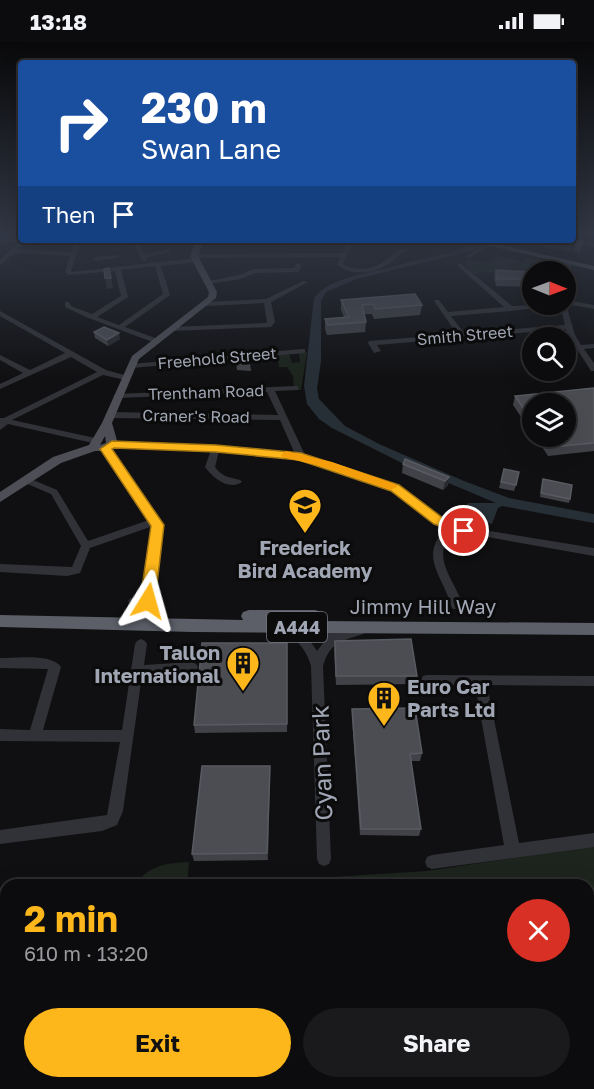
<!DOCTYPE html>
<html lang="en">
<head>
<meta charset="utf-8">
<style>
	body { margin:0; font-family:"Golos Text",sans-serif; background:#1a1a1c; color:#f1f3f6; height:100vh; display:flex; flex-direction:column; font-size:22px; white-space:nowrap }
	* { box-sizing:border-box; margin:0 }
	p { font-size:20px; color:#9a9b9e }
	.icon { flex:none; width:33px; height:33px; fill:none; stroke:currentColor; stroke-width:2; stroke-linecap:round; stroke-linejoin:round }
	.map { position:relative; flex:1; overflow:hidden }
	.details { position:absolute; left:0px; top:837px; width:594px; height:210px; display:flex; flex-direction:column; background:#0c0c0e; border-radius:18px 18px 0 0; box-shadow:0 6px 24px #0002,0 0 0 2px #2c2c2e }
	.details>* { flex:none }
	.hud { position:absolute; left:18px; top:18px; width:558px; height:183px; border-radius:6px; box-shadow:0 6px 24px #0002,0 0 0 2px #2c2c2e; background:#1a4fa0; color:#fff; overflow:hidden }
	.needle { width:39px; rotate:91deg }
	.controls { position:absolute; left:522px; top:219px; display:grid; gap:12px }
	.controls a { display:grid; place-items:center; width:54px; height:54px; border-radius:50%; background:#0c0c0e; box-shadow:0 6px 24px #0002,0 0 0 2px #2c2c2e; font-size:30px }
	.pin { position:absolute; display:grid; place-items:center; width:51px; height:51px; color:#fff; margin:-26px; border:3px solid #fff; border-radius:50%; box-shadow:0 2px 6px #0007 }
	.me { position:absolute; width:66px; margin:-33px; rotate:8deg; stroke-linejoin:round; filter:drop-shadow(0 0 4px #0008) }
	.turn { display:flex; align-items:center; gap:21px; height:126px; padding:0 24px; font-size:27px }
	.turn .icon { width:78px; height:78px; stroke-width:2.5 }
	.turn b { display:block; font-size:42px; line-height:51px }
	.then { display:flex; align-items:center; height:57px; padding:0 24px; background:#0003; gap:12px; font-size:22px }
	.round { display:grid; place-items:center; flex:none; width:63px; height:63px; border-radius:32px; background:#1a1a1c }
	.head { display:flex; align-items:center; justify-content:space-between; height:102px; padding:0 24px }
	h1 { font-size:36px; font-weight:700; line-height:45px; color:#feb71b }
	.cta { display:flex; gap:12px; margin-top:auto; padding:12px 24px }
	.cta a { flex:1; height:69px; border-radius:36px; background:#feb71b; color:#111; font-size:24px; font-weight:700; line-height:69px; text-align:center }
	.cta a+a { background:#1a1a1c; color:#f1f3f6 }
	.status { display:flex; justify-content:space-between; align-items:center; height:42px; padding:0 30px; background:#0c0c0e; direction:ltr }
	.status svg { height:16px; fill:currentColor }
	.map>svg:first-child { display:block }
</style>
</head>
<body>
<div class="status"><b>13:18</b><svg viewBox="0 0 49 12"><path d="M0 12V9h3v3zM5 12V6h3v6zM10 12V3h3v9zM15 12V0h3v12zM26 1h20v11H26zM47 4h2v5h-2z"/></svg></div>
<div class="map">
<svg width="594" height="1047" viewBox="0 0 594 1047">
	<rect width="100%" height="100%" fill="#101012"/>
	<!-- green -->
	<g fill="#1c241d">
		<polygon points="497,214 524,220 527,216 541,219 532,232 482,230 474,232 463,222 470,217 489,222"/>
		<polygon points="307,310 301,348 294,348 293,334 287,325 279,325 277,313 289,312 292,321 300,320 299,311"/>
		<polygon points="594,804 594,904 588,905 588,843 209,843 427,829"/>
		<path d="M189 820 187 843H135C149 823 166 821 189 820Z"/>
	</g>
	<!-- water -->
	<path fill="#262e36" d="M480 198H483L476 208 356 237 326 250 321 259V319L317 347 319 357 345 384 379 402 464 439 509 456 594 472V481L502 464 498 466 492 482 458 477 468 461H496L408 424 332 386 319 377 307 362 304 344 314 256C323 244 336 240 350 235L459 208Z"/>
	<g fill="none" stroke-linecap="round" stroke-linejoin="round">
		<!-- minor -->
		<g fill="#313237" fill-rule="evenodd">
			<path d="M0 196H21V198H27L18 207 71 210 75 198H98L95 200H80L71 230 197 216 200 218 197 220 161 224 170 253 125 285 158 297 159 299 155 301 86 275 65 265V260H69L71 264 92 272 121 254 115 229 69 233 65 230 70 214 14 211 0 223V218L19 200H0ZM155 224 163 252 119 283 97 275 128 255 121 228Z"/>
			<path d="M348 198H354L343 222C354 229 371 228 382 221 390 216 393 210 403 207L406 209C398 213 394 219 387 223 373 232 348 234 337 222L340 215 194 216 191 214 194 212 342 211Z"/>
			<polygon points="544,198 550,198 549,203 569,205 572,207 569,209 544,206"/>
			<polygon points="570,198 594,201 594,205 568,201 567,200"/>
			<polygon points="143,200 146,202 141,204 144,212 164,209 167,206 171,210 146,215 146,219 142,219 134,203"/>
			<polygon points="486,202 491,203 469,216 464,215"/>
			<polygon points="117,213 119,214 119,216 96,219 93,217 96,215"/>
			<polygon points="568,220 571,222 569,251 566,253 565,222"/>
			<polygon points="298,221 301,223 300,228 297,230 255,231 241,237 207,242 204,240 239,233 254,227 294,226 296,222"/>
			<path d="M460 221 512 264 566 262V258L594 263V267L566 262 575 293 581 303 594 302V306L584 307 594 321V329H591L577 307 573 305 574 303 567 293 566 287 377 303 381 309 374 311 368 301 369 299 457 292 434 259 435 258H439L448 270 504 265 458 224V222ZM560 263 565 283 464 291 451 274 511 269Z"/>
			<polygon points="303,239 308,240 271,260 275,280 271,285 171,289 167,287 171,285 266,281 267,280 264,261 207,264 204,262 207,260 266,257"/>
			<polygon points="0,269 106,328 128,334 129,336 125,338 103,333 12,378 100,397 100,401 97,402 8,382 0,388 0,376 4,376 97,330 71,315 0,347 0,342 23,331 0,318 0,313 30,328 65,311 0,274"/>
			<polygon points="302,307 305,307 305,311 131,326 127,324 131,322"/>
			<path d="M295 344H298V348L275 349 305 413 395 443 437 474 459 484 594 506V514L454 489C429 516 454 535 463 564L461 567H453L451 564C443 533 418 515 446 486L431 478 389 447 300 418 219 409 215 425C222 435 229 435 240 438L242 440C229 449 213 436 205 425L211 408 112 405 108 402 112 399 216 403 295 412 280 378 109 376 105 373 109 370 278 373 267 350 117 356 113 354 117 352Z"/>
			<path d="M106 404 109 405 163 483 154 559 152 562C145 564 137 564 130 562L128 559 130 556 143 555 153 484 90 506 80 531 67 534 0 530V522L72 525 81 504 51 452 25 441 23 439 25 437H31L57 448 88 499 149 478 102 407Z"/>
			<path d="M281 582 295 587 340 589 359 585 363 586 365 589 363 592C342 599 330 600 323 624L331 817 329 822 324 824 319 822 317 817 311 624C307 610 300 600 288 593 282 591 279 590 275 586L277 583ZM308 596 326 597 317 609Z"/>
			<path d="M141 597 145 599 147 602 144 623 192 620 196 622 198 625 196 628 192 630 142 633 123 769 117 783 102 789 0 802V788L107 773 120 700 0 699V687L30 688 48 627 0 626V616C16 616 52 611 61 625L43 688H122L135 602 137 599Z"/>
			<polygon points="427,633 594,634 594,644 487,643 519,801 594,791 594,805 432,827 427,825 425,820 427,815 432,813 504,803 475,643 427,643 423,642 421,638 423,634"/>
			<polygon points="594,912 594,928 588,929 588,913"/>
			<polygon points="588,961 594,963 594,993 588,990"/>
			<polygon points="0,972 6,972 6,990 0,988"/>
			<rect x="73" y="1041" width="18" height="6"/>
			<polygon points="379,1041 397,1041 399,1047 381,1047"/>
		</g>
		<!-- major -->
		<g fill="#4d4e56" fill-rule="evenodd">
			<path d="M196 198H204L198 214 217 250 216 256 139 317 112 381 118 402 110 409H95L61 421 0 460V450L53 415 89 403 102 381 132 314 208 255 209 250 190 214ZM105 394 106 401 100 403Z"/>
			<polygon points="465,198 479,198 594,224 594,228"/>
		</g>
		<!-- highway -->
		<polygon fill="#5c5f68" fill-rule="evenodd" points="249,568 315,568 321,570 323,574 320,579 594,581 594,593 193,590 0,585 0,573 243,578 241,574 243,570"/>
	</g>
	<!-- wall -->
	<g fill="#414247">
		<polygon points="577,197 583,198 580,210 574,209"/>
		<polygon points="496,228 532,230 532,245 496,244 494,235"/>
		<polygon points="341,258 422,263 420,273 374,277 372,272 364,272 366,280 365,290 327,293 325,287 325,277 344,275 341,268"/>
		<polygon points="94,290 120,297 108,304 95,296"/>
		<polygon points="235,313 250,321 251,329 237,328"/>
		<polygon points="594,346 594,409 548,414 535,394 566,394 532,362 532,391 513,363 515,354"/>
		<polygon points="403,422 449,435 448,443 443,448 402,431"/>
		<polygon points="504,427 516,443 514,449 499,446"/>
		<polygon points="543,437 570,457 569,461 540,455"/>
		<polygon points="335,599 417,634 415,642 336,643 334,608"/>
		<polygon points="287,601 287,690 195,691 194,683"/>
		<polygon points="352,667 422,711 420,719 411,719 421,787 419,794 360,793 352,675"/>
		<polygon points="270,724 268,818 194,819 192,812"/>
		<polygon points="2,1041 36,1041 35,1043 6,1044"/>
	</g>
	<!-- shaded-wall -->
	<g fill="#292a2d">
		<polygon points="105,236 111,236 113,246 107,247"/>
		<polygon points="119,291 120,297 108,304 107,298"/>
		<polygon points="449,435 448,443 443,448 445,439"/>
		<polygon points="270,724 270,732 268,818 267,811"/>
		<polygon points="360,1041 364,1041 362,1045 355,1047 341,1047"/>
	</g>
	<!-- building -->
	<g fill="#4b4d53" stroke="#595b62" stroke-width="1.5">
		<polygon points="577,197 583,198 582,203 576,202"/>
		<polygon points="109,226 111,236 105,236 104,227"/>
		<polygon points="496,228 532,230 532,237 497,237"/>
		<polygon points="415,252 422,263 375,267 373,262 362,263 366,280 328,283 325,277 349,275 341,258"/>
		<polygon points="104,285 119,291 107,298 94,290"/>
		<polygon points="248,310 250,321 236,320 235,313"/>
		<polygon points="594,346 594,401 551,405 543,394 566,394 566,362 532,362 532,379 515,354"/>
		<polygon points="405,417 449,435 445,439 403,422"/>
		<polygon points="504,427 519,430 516,443 501,440"/>
		<polygon points="543,437 572,443 570,457 541,451"/>
		<polygon points="411,597 417,634 336,634 335,599"/>
		<polygon points="202,601 287,601 287,682 194,683"/>
		<polygon points="415,666 422,711 410,712 421,787 361,787 352,667"/>
		<polygon points="202,724 270,724 267,811 192,812"/>
		<polygon points="6,1022 6,1041 31,1041 2,1041"/>
		<polygon points="309,1041 360,1041 341,1047 310,1047"/>
	</g>
	<!-- sky -->
	<linearGradient id="sky" x2="0" y2="1"><stop stop-color="#09090a"/><stop offset="0.57" stop-color="#313744"/><stop offset="1" stop-color="#313744" stop-opacity="0"/></linearGradient>
	<rect width="594" height="337" fill="url(#sky)"/>
	<!-- route -->
	<polygon fill="#feb71b" stroke="#a57712" stroke-width="1.5" points="112,399 216,403 301,411 399,443 443,476 469,486 471,489 464,493 434,482 391,449 299,418 216,410 114,406 112,407 164,483 155,559 148,565 140,559 151,484 100,407"/>
	<!-- slow -->
	<polygon fill="#f59e0b" points="286,409 332,420 395,442 397,445 391,448 324,425 282,415 281,413"/>
	<!-- icons -->
	<defs>
		<symbol id="school-pin" viewBox="-11 -11 22 30"><path d="M0 17L-7.5 6A9.5 9.5 0 1 1 7.5 6Z" fill="#feb71b" stroke="#0b0b0c"/><path d="M0-5L7-2L0 1L-7-2ZM-4 1L0 2.5L4 1V4Q0 6-4 4Z" fill="#111"/></symbol>
		<symbol id="building-pin" viewBox="-11 -11 22 30"><path d="M0 17L-7.5 6A9.5 9.5 0 1 1 7.5 6Z" fill="#feb71b" stroke="#0b0b0c"/><path d="M-4-6H4V6H1V3H-1V6H-4ZM-2.5-4.3h1.7v1.8h-1.7ZM.8-4.3h1.7v1.8H.8ZM-2.5-1h1.7V.8h-1.7ZM.8-1h1.7V.8H.8Z" fill="#111"/></symbol>
	</defs>
	<g fill-rule="evenodd">
		<use href="#school-pin" x="286" y="444" width="38" height="52"/>
		<use href="#building-pin" x="224" y="602" width="38" height="52"/>
		<use href="#building-pin" x="365" y="637" width="38" height="52"/>
	</g>
	<g text-anchor="middle" dominant-baseline="central" stroke-width="6" stroke-linejoin="round" paint-order="stroke">
		<!-- far-street labels -->
		<g font-size="16" fill="#a0a6b3" stroke="#0b0b0c">
			<text transform="translate(465 293) rotate(-5)">Smith Street</text>
			<text transform="translate(217 316) rotate(-5)">Freehold Street</text>
			<text transform="translate(206 350) rotate(-2)">Trentham Road</text>
			<text transform="translate(196 374) rotate(1)">Craner's Road</text>
		</g>
		<!-- shield labels -->
		<rect fill="#0b0b0c" stroke="#737881" stroke-width="1.5" x="267" y="570" width="60" height="30" rx="4.5"/>
		<g font-size="18" font-weight="bold" fill="#a0a6b3">
			<text x="297" y="585">A444</text>
		</g>
		<!-- poi labels -->
		<g font-size="20" font-weight="bold" fill="#a0a6b3" stroke="#0b0b0c">
			<text x="305" y="505">Frederick<tspan x="305" dy="23">Bird Academy</tspan></text>
			<text x="220" y="610" text-anchor="end">Tallon<tspan x="220" dy="23">International</tspan></text>
			<text x="407" y="644" text-anchor="start">Euro Car<tspan x="407" dy="23">Parts Ltd</tspan></text>
		</g>
		<!-- street labels -->
		<g font-size="20" fill="#a0a6b3" stroke="#0b0b0c">
			<text x="423" y="564">Jimmy Hill Way</text>
		</g>
		<!-- near-street labels -->
		<g font-size="24" fill="#a0a6b3" stroke="#0b0b0c">
			<text transform="translate(321 721) rotate(-92)">Cyan Park</text>
		</g>
	</g>
</svg>
<div class="controls">
<a><svg class="needle" viewBox="-14 -14 28 28"><path d="M0-13l5 13h-10z" fill="#e53935"/><path d="M0 13l5-13h-10z" fill="#9a9b9e"/></svg></a>
<a><svg class="icon" aria-label="search" viewBox="0 0 24 24"><circle cx="10" cy="10" r="6"/><path d="M15 15l6 6"/></svg></a>
<a><svg class="icon" aria-label="layers" viewBox="0 0 24 24"><path d="M12 4l9 5-9 5-9-5zM3 14l9 5 9-5"/></svg></a>
</div>
<div class="pin" style="left:464px;top:489px;background:#d93025"><svg class="icon" aria-label="arrive" viewBox="0 0 24 24"><path d="M6 21V4h12l-3 4 3 4H6"/></svg></div>
<svg class="me" style="left:148px;top:559px" viewBox="-20 -20 40 40"><path d="M0-17L14 15 0 8-14 15z" fill="#feb71b" stroke="#fff" stroke-width="4"/></svg>
<div class="hud">
<div class="turn"><svg class="icon" aria-label="right" viewBox="0 0 24 24"><path d="M7 20v-9h11M14 6l5 5-5 5"/></svg><div><b>230 m</b>Swan Lane</div></div>
<div class="then">Then<svg class="icon" aria-label="arrive" viewBox="0 0 24 24"><path d="M6 21V4h12l-3 4 3 4H6"/></svg></div>
</div>
<section class="details">
<div class="head"><div><h1>2 min</h1><p>610 m · 13:20</p></div><a class="round" style="background:#d93025;color:#fff"><svg class="icon" aria-label="close" viewBox="0 0 24 24"><path d="M6 6l12 12M18 6L6 18"/></svg></a></div>
<div class="cta"><a>Exit</a><a>Share</a></div>
</section>
</div>
</body>
</html>
